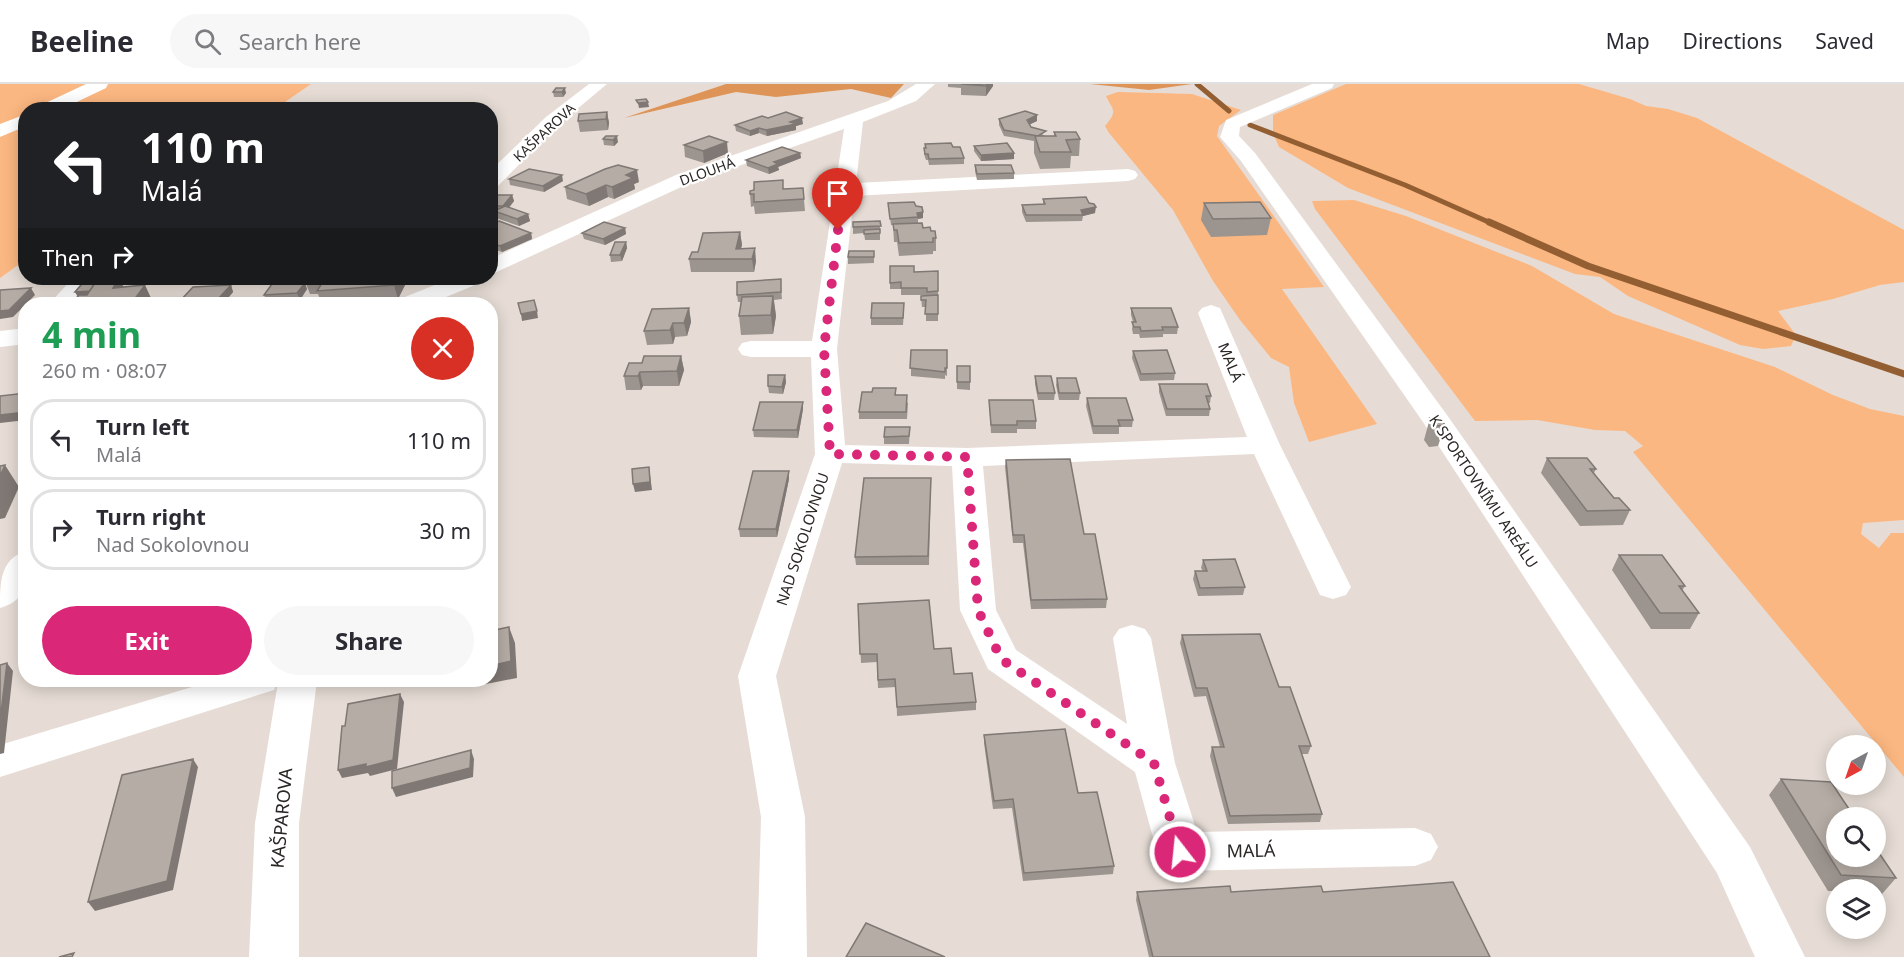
<!DOCTYPE html>
<html lang="en">
<head>
<meta charset="utf-8">
<style>
	body { margin:0; font-family:"Noto Sans",sans-serif; background:#f7f7f7; color:#2b2b33; height:100vh; display:flex; flex-direction:column; font-size:22px; white-space:nowrap }
	* { box-sizing:border-box; margin:0 }
	p { font-size:20px; color:#7c7c81 }
	.icon { flex:none; width:33px; height:33px; fill:none; stroke:currentColor; stroke-width:2; stroke-linecap:round; stroke-linejoin:round }
	.map { position:relative; flex:1; overflow:hidden }
	.details { position:absolute; left:18px; top:213px; width:480px; height:390px; display:flex; flex-direction:column; background:#fff; border-radius:24px; box-shadow:0 3px 15px #0003 }
	.details>* { flex:none }
	.top-card { position:absolute; left:18px; top:18px; width:480px; height:183px; border-radius:24px; box-shadow:0 3px 15px #0003; background:#202124; color:#fff; overflow:hidden }
	.needle { width:39px; rotate:220deg }
	.controls { position:absolute; left:1826px; top:651px; display:grid; gap:12px }
	.controls a { display:grid; place-items:center; width:60px; height:60px; border-radius:50%; background:#fff; box-shadow:0 3px 15px #0003; font-size:30px }
	.pin { position:absolute; display:grid; place-items:center; width:51px; height:51px; color:#fff; margin:-62px -26px; border-radius:50% 50% 50% 0; rotate:-45deg; box-shadow:0 0 6px #0007 }
	.pin .icon { rotate:45deg }
	.me { position:absolute; width:66px; margin:-33px; rotate:344deg; stroke-linejoin:round; filter:drop-shadow(0 0 4px #0008) }
	.turn { display:flex; align-items:center; gap:21px; height:126px; padding:0 24px; font-size:27px }
	.turn .icon { width:78px; height:78px; stroke-width:2.5 }
	.turn b { display:block; font-size:42px; line-height:51px }
	.then { display:flex; align-items:center; height:57px; padding:0 24px; background:#0003; gap:12px; font-size:22px }
	.round { display:grid; place-items:center; flex:none; width:63px; height:63px; border-radius:32px; background:#f7f7f7 }
	.summary { display:flex; align-items:center; justify-content:space-between; height:102px; padding:0 24px }
	h1 { font-size:36px; font-weight:700; line-height:45px; color:#1e9e55 }
	.primary-button { display:flex; gap:12px; margin-top:auto; padding:12px 24px }
	.primary-button a { flex:1; height:69px; border-radius:36px; background:#db2777; color:#fff; font-size:24px; font-weight:700; line-height:69px; text-align:center }
	.primary-button a+a { background:#f7f7f7; color:#2b2b33 }
	ul { padding:0; list-style:none }
	li { display:flex; align-items:center; gap:18px; height:81px; margin:0 12px 9px; padding:0 12px; border:3px solid #e1e1e2; border-radius:24px }
	li div { flex:1 }
	li b { display:block; font-size:22px }
	li em { font-style:normal }
	header { display:flex; align-items:center; gap:36px; box-sizing:border-box; height:84px; padding:0 30px; background:#fff; border-bottom:2px solid #e1e1e2 }
	header strong { font-size:28px }
	nav { display:flex; gap:33px; margin-inline-start:auto; font-size:21px }
	.search { width:420px; height:54px; background:#f7f7f7; display:flex; align-items:center; gap:15px; box-sizing:border-box; padding:0 21px; border-radius:33px; color:#7c7c81; font-size:22px }
	.map>svg:first-child { display:block }
</style>
</head>
<body>
<header>
<strong>Beeline</strong>
<div class="search"><svg class="icon" aria-label="search" viewBox="0 0 24 24"><circle cx="10" cy="10" r="6"/><path d="M15 15l6 6"/></svg>Search here</div>
<nav><a>Map</a><a>Directions</a><a>Saved</a></nav>
</header>
<div class="map">
<svg width="1904" height="873" viewBox="0 0 1904 873">
	<rect width="100%" height="100%" fill="#e6dcd5"/>
	<!-- green -->
	<g fill="#fbb781">
		<polygon points="0,0 95,0 39,25 26,26 25,32 0,44"/>
		<polygon points="109,0 311,0 275,25 54,26"/>
		<polygon points="1346,0 1579,0 1630,15 1646,22 1668,25 1697,34 1904,146 1904,198 1880,201 1833,215 1778,227 1796,251 1791,262 1763,265 1740,261 1628,212 1600,193 1575,190 1348,104 1279,63 1273,49 1273,31"/>
		<path d="M1118 8 1192 10 1241 26 1219 42 1217 52 1324 203 1282 205 1377 340 1309 358 1294 319 1289 283 1271 274 1240 236 1213 197 1173 126 1109 49 1105 42C1119 26 1112 26 1106 12Z"/>
		<polygon points="25,39 25,176 0,194 0,51"/>
		<polygon points="1354,116 1406,132 1532,182 1614,230 1775,283 1833,311 1870,325 1904,332 1904,436 1863,439 1861,450 1879,464 1891,449 1904,449 1904,693 1633,368 1643,362 1625,347 1595,346 1537,336 1475,337 1315,125 1312,117"/>
	</g>
	<!-- forest -->
	<g fill="#de9456">
		<polygon points="726,0 904,0 891,14 851,5 776,13 736,8 624,34"/>
		<polygon points="1090,0 1192,0 1149,6"/>
	</g>
	<g fill="none" stroke-linecap="round" stroke-linejoin="round">
		<!-- stream-far1 -->
		<g stroke="#935f32" stroke-width="5">
			<polyline points="1197,0 1229,27"/>
			<polyline points="1250,41 1405,101 1493,140"/>
		</g>
		<!-- stream -->
		<polyline stroke="#935f32" stroke-width="7" points="1489,138 1588,182 1904,290"/>
		<!-- minor -->
		<g fill="#fff" fill-rule="evenodd">
			<polygon points="86,0 108,0 106,4 60,26 37,26 39,22"/>
			<polygon points="589,0 607,0 558,41 497,103 490,105 490,87 546,33"/>
			<polygon points="916,0 935,0 916,17 863,38 856,99 1128,85 1135,87 1138,91 1135,95 1128,97 854,112 837,265 845,361 967,364 1247,353 1198,229 1202,224 1211,221 1220,224 1280,361 1351,503 1346,511 1333,515 1320,511 1254,370 983,382 996,526 1016,566 1127,640 1113,554 1119,545 1132,541 1145,545 1151,554 1175,679 1197,748 1415,744 1431,750 1438,763 1431,776 1415,782 1180,787 1164,782 1157,768 1135,688 988,585 960,526 952,382 842,379 776,592 805,733 807,873 757,873 761,733 738,592 815,370 811,273 751,273 742,271 738,265 742,259 751,257 812,257 844,45 690,99 490,191 490,175 676,91 888,17"/>
			<polygon points="1312,0 1334,0 1332,4 1240,43 1239,52 1255,69 1447,331 1750,763 1805,873 1755,873 1717,789 1423,338 1241,77 1220,53 1226,36"/>
			<polygon points="26,30 26,42 0,53 0,40"/>
			<polygon points="73,194 91,194 94,198 74,220 49,220"/>
			<polygon points="452,194 484,194 480,199 429,220 397,220 400,215"/>
			<polygon points="26,244 26,260 0,263 0,247"/>
			<path d="M26 467C26 493 30 516 0 524 0 499 0 475 26 467Z"/>
			<polygon points="215,596 317,596 299,739 299,873 249,873 255,739 278,598 274,606 0,693 0,661"/>
		</g>
	</g>
	<!-- wall -->
	<g fill="#9c948e">
		<polygon points="948,0 993,0 993,2 986,12 961,11 961,4 948,3"/>
		<polygon points="556,4 566,9 563,13 554,13 553,8"/>
		<polygon points="607,28 609,39 608,46 580,48 578,37"/>
		<polygon points="1037,31 1037,37 1029,40 1031,43 1045,52 1054,52 1054,48 1080,55 1079,72 1071,72 1070,84 1040,85 1034,69 1034,57 1004,52 999,41 999,35"/>
		<polygon points="768,34 803,40 796,42 796,46 767,52 759,49 750,52 736,47 735,41"/>
		<polygon points="606,52 618,58 614,62 604,61 603,55"/>
		<polygon points="925,60 953,63 964,74 964,80 929,81 928,76 926,76 924,70"/>
		<polygon points="684,61 728,69 704,79 685,73"/>
		<polygon points="974,62 1014,69 1014,75 981,77 974,67"/>
		<polygon points="800,69 801,74 778,83 779,86 769,90 747,82 746,76"/>
		<polygon points="975,81 1014,89 1014,95 977,96 975,87"/>
		<polygon points="509,95 563,97 544,108 510,101"/>
		<polygon points="639,98 634,100 635,105 614,115 608,113 589,122 567,115 565,103"/>
		<polygon points="803,104 805,127 755,130 754,122 751,123 750,110 784,105"/>
		<polygon points="490,111 512,111 514,117 509,124 528,130 530,137 519,142 496,134 494,128 490,128"/>
		<polygon points="1043,115 1095,129 1083,132 1082,137 1026,138 1022,128 1022,121 1043,121"/>
		<polygon points="888,119 916,122 923,128 923,134 918,135 918,139 923,144 931,147 936,154 936,167 933,167 933,170 899,172 897,158 894,158 893,141 891,141"/>
		<polygon points="1204,119 1271,134 1267,151 1211,153 1201,136"/>
		<polygon points="880,137 880,156 865,156 864,149 853,150 853,138"/>
		<polygon points="490,141 531,149 532,155 502,168 490,164"/>
		<polygon points="625,144 626,150 605,161 584,155 582,149"/>
		<polygon points="740,148 742,161 741,164 756,177 754,188 691,188 689,175 698,168"/>
		<polygon points="626,158 627,164 622,177 611,178 610,171"/>
		<polygon points="874,167 874,179 848,180 848,173"/>
		<polygon points="890,182 914,188 938,187 938,237 926,237 926,223 922,223 921,212 927,212 927,211 901,211 901,205 890,205"/>
		<polygon points="150,194 181,194 151,196"/>
		<polygon points="307,194 404,194 406,199 398,215 322,220 318,210 310,210 305,197"/>
		<polygon points="231,201 233,208 223,220 181,220 180,217"/>
		<polygon points="781,202 782,215 774,216 776,232 773,250 741,251 739,232 741,218 738,218 737,211"/>
		<polygon points="307,205 300,216 267,218 264,211"/>
		<polygon points="689,224 691,238 687,252 675,253 673,260 647,261 644,247"/>
		<polygon points="1131,224 1178,243 1177,250 1163,250 1163,253 1140,254 1139,250 1133,250 1132,245 1133,238 1131,231"/>
		<polygon points="904,226 903,241 871,241 871,234"/>
		<polygon points="911,266 947,266 947,292 945,291 945,295 911,292"/>
		<polygon points="1133,267 1175,289 1174,296 1140,297 1132,274"/>
		<polygon points="681,272 684,286 679,302 643,302 641,306 626,306 624,292 642,279"/>
		<polygon points="957,282 970,282 970,306 957,305"/>
		<polygon points="785,291 786,298 783,310 769,309 768,302"/>
		<polygon points="1035,292 1055,309 1054,316 1038,316 1035,300"/>
		<polygon points="1057,294 1080,309 1079,316 1059,316 1056,301"/>
		<polygon points="1159,300 1211,312 1210,319 1208,319 1210,325 1209,332 1166,332 1159,308"/>
		<polygon points="897,311 908,319 907,335 859,335 859,328"/>
		<polygon points="1087,314 1133,336 1132,343 1119,343 1119,350 1093,350 1086,322"/>
		<polygon points="989,316 1036,337 1036,345 1017,345 1017,349 991,349"/>
		<polygon points="803,325 798,354 754,353 753,346"/>
		<polygon points="1430,334 1445,341 1438,362 1429,363 1424,356"/>
		<polygon points="910,343 909,360 884,360 884,353"/>
		<polygon points="1547,374 1596,385 1594,389 1614,414 1630,426 1623,441 1580,442 1541,389"/>
		<polygon points="1006,376 1084,450 1107,515 1106,524 1031,525 1023,459 1013,459 1005,383"/>
		<polygon points="789,387 789,395 777,453 740,453 739,445"/>
		<polygon points="931,394 929,481 856,481 855,473"/>
		<polygon points="1619,471 1685,502 1682,507 1699,529 1690,545 1651,545 1612,486"/>
		<polygon points="1203,476 1245,503 1243,511 1198,512 1193,495 1195,487 1203,487 1201,484"/>
		<polygon points="858,520 934,565 976,618 976,626 897,632 896,603 878,604 877,578 861,579"/>
		<polygon points="1182,551 1279,603 1311,662 1308,670 1302,670 1322,730 1320,738 1228,740 1210,672 1212,663 1220,663 1206,612 1194,613 1180,559"/>
		<polygon points="984,651 1078,709 1114,782 1113,790 1023,797 1012,724 993,725 984,659"/>
		<polygon points="1781,695 1896,794 1882,810 1875,810 1875,806 1836,806 1836,807 1828,807 1769,711"/>
		<polygon points="1137,808 1323,808 1490,873 1149,873 1136,816"/>
	</g>
	<!-- shaded-wall -->
	<g fill="#7f7874">
		<polygon points="988,0 993,0 993,2 986,12 986,2"/>
		<polygon points="565,4 566,9 563,13 562,8"/>
		<polygon points="648,18 649,23 639,24 638,19"/>
		<polygon points="607,28 609,39 608,46 606,35"/>
		<polygon points="1037,31 1037,37 1027,42 1027,36"/>
		<polygon points="802,34 803,40 796,42 796,46 767,52 766,46"/>
		<polygon points="759,44 759,49 750,52 750,47"/>
		<polygon points="617,52 618,58 614,62 613,56"/>
		<polygon points="727,58 728,69 704,79 703,67"/>
		<polygon points="800,69 801,74 778,83 779,86 769,90 768,84 774,78"/>
		<polygon points="1014,69 1014,75 981,77 981,71"/>
		<polygon points="637,86 639,98 634,100 635,105 614,115 612,103 626,91"/>
		<polygon points="562,91 563,97 544,108 543,102"/>
		<polygon points="606,101 608,113 589,122 586,110"/>
		<polygon points="512,111 514,117 505,128 503,122"/>
		<polygon points="1096,123 1095,129 1083,132 1081,126"/>
		<polygon points="923,128 923,134 918,135 917,129"/>
		<polygon points="528,130 530,137 519,142 517,135"/>
		<polygon points="625,144 626,150 605,161 603,155"/>
		<polygon points="740,148 742,161 738,175 736,165"/>
		<polygon points="531,149 532,155 502,168 500,162"/>
		<polygon points="626,158 627,164 622,177 620,171"/>
		<polygon points="755,164 756,177 754,188 752,175"/>
		<polygon points="116,194 120,194 125,207 79,215 75,208"/>
		<polygon points="398,194 404,194 406,199 398,215 394,201"/>
		<polygon points="305,199 307,205 300,216 297,209"/>
		<polygon points="145,201 151,214 147,220 91,220"/>
		<polygon points="231,201 233,208 223,220 221,220 218,215"/>
		<polygon points="31,204 35,211 13,233 0,235 0,227"/>
		<polygon points="773,212 776,232 773,250 771,231"/>
		<polygon points="689,224 691,238 687,252 684,239"/>
		<polygon points="537,227 538,234 522,237 521,230"/>
		<polygon points="673,239 675,253 673,260 670,246"/>
		<polygon points="681,272 684,286 679,302 677,287"/>
		<polygon points="640,288 643,302 641,306 638,292"/>
		<polygon points="785,291 786,298 783,310 782,303"/>
		<polygon points="803,318 803,325 798,354 797,346"/>
		<polygon points="26,328 26,336 0,339 0,331"/>
		<polygon points="5,381 19,403 5,434 0,435 0,392"/>
		<polygon points="649,383 652,406 635,408 633,400"/>
		<polygon points="789,387 789,395 777,453 776,445"/>
		<polygon points="509,543 515,559 517,594 486,600 485,596 490,596 490,582"/>
		<polygon points="7,579 13,587 4,669 0,670 0,637"/>
		<polygon points="400,610 404,618 397,685 370,692 368,689 342,694 338,686"/>
		<polygon points="471,666 474,675 473,693 396,713 392,704"/>
		<polygon points="193,675 198,683 173,806 95,827 88,818"/>
	</g>
	<!-- building -->
	<g fill="#b5aca5" stroke="#7f7874" stroke-width="1.5">
		<polygon points="961,0 988,0 986,2"/>
		<polygon points="556,4 565,4 562,8 553,8"/>
		<polygon points="646,15 648,18 638,19 636,16"/>
		<polygon points="1025,27 1037,31 1027,36 1031,43 1046,47 1038,52 1004,46 999,35"/>
		<polygon points="607,28 606,35 578,37 579,30"/>
		<polygon points="786,28 802,34 790,38 796,40 766,46 759,44 750,47 735,41 762,32 768,34"/>
		<polygon points="1054,48 1076,48 1080,55 1066,56 1071,68 1040,68 1035,52 1056,52"/>
		<polygon points="606,52 617,52 613,56 603,55"/>
		<polygon points="709,52 727,58 703,67 684,61"/>
		<polygon points="951,59 953,63 960,63 964,74 929,75 928,70 925,70 924,64 926,64 925,60"/>
		<polygon points="1007,59 1014,69 981,71 974,62"/>
		<polygon points="782,63 800,69 774,78 778,80 768,84 746,76"/>
		<polygon points="618,81 637,86 626,91 633,94 612,103 606,101 586,110 565,103 605,85"/>
		<polygon points="975,81 1011,81 1014,89 977,90"/>
		<polygon points="529,85 562,91 543,102 509,95"/>
		<polygon points="783,96 783,105 803,104 804,115 754,118 754,110 750,110 750,107 754,106 754,98"/>
		<polygon points="491,111 512,111 503,122 490,122"/>
		<polygon points="1086,113 1089,119 1094,120 1096,123 1081,126 1083,131 1026,131 1022,121 1045,120 1043,115"/>
		<polygon points="914,118 916,122 922,123 923,128 917,129 918,133 890,135 888,119"/>
		<polygon points="1260,118 1271,134 1213,135 1204,119"/>
		<polygon points="505,122 528,130 517,135 494,127"/>
		<polygon points="499,137 531,149 500,162 490,158 490,148 493,147 490,146 490,141"/>
		<polygon points="880,137 881,142 853,143 853,138"/>
		<polygon points="604,138 625,144 603,155 582,149"/>
		<polygon points="922,139 923,144 930,143 931,147 935,147 936,154 933,154 933,158 899,159 897,146 894,146 893,140"/>
		<polygon points="880,145 880,149 864,150 864,146"/>
		<polygon points="740,148 736,165 755,164 752,175 689,175 692,168 698,168 703,149"/>
		<polygon points="615,158 626,158 620,171 610,171"/>
		<polygon points="849,167 874,167 874,173 848,173"/>
		<polygon points="890,182 914,182 914,188 938,187 938,207 927,208 927,204 901,204 901,198 890,199"/>
		<polygon points="87,194 116,194 108,194 104,199 95,199 90,207 75,208"/>
		<polygon points="108,194 119,194 113,204 145,201 134,216 91,220 71,220 79,211 87,211 95,199 104,199"/>
		<polygon points="307,194 398,194 394,201 317,207 324,196 305,197"/>
		<polygon points="781,195 781,208 737,211 737,198"/>
		<polygon points="305,199 297,209 264,211 272,200"/>
		<polygon points="231,201 218,215 180,217 193,203"/>
		<polygon points="31,204 9,226 0,227 0,206"/>
		<polygon points="938,211 938,230 925,230 926,216 921,216 921,212"/>
		<polygon points="773,212 771,231 739,232 742,213"/>
		<polygon points="534,216 537,227 521,230 518,219"/>
		<polygon points="872,219 904,219 903,234 871,234"/>
		<polygon points="689,224 684,239 673,239 670,246 644,247 652,225"/>
		<polygon points="1131,224 1171,224 1178,243 1162,243 1163,246 1141,247 1140,243 1134,243 1132,238 1136,238"/>
		<polygon points="911,266 947,266 947,284 945,284 945,288 910,284"/>
		<polygon points="1167,266 1175,289 1141,290 1133,267"/>
		<polygon points="644,272 681,272 677,287 640,288 638,292 624,292 629,279 642,279"/>
		<rect x="957" y="282" width="13" height="16"/>
		<polygon points="768,291 785,291 782,303 768,302"/>
		<polygon points="1035,292 1051,292 1055,309 1038,309"/>
		<polygon points="1057,294 1076,294 1080,309 1059,309"/>
		<polygon points="1159,300 1207,300 1211,312 1206,312 1210,325 1167,325"/>
		<polygon points="873,304 896,304 895,311 907,311 906,328 859,328 862,308 872,308"/>
		<polygon points="26,309 26,328 0,331 0,312"/>
		<polygon points="1087,314 1126,314 1133,336 1118,336 1120,342 1093,342"/>
		<polygon points="989,316 1033,316 1036,337 1017,337 1017,341 991,341"/>
		<polygon points="760,318 803,318 797,346 753,346"/>
		<polygon points="1430,334 1439,334 1445,341 1436,342"/>
		<polygon points="885,343 910,343 909,352 884,353"/>
		<polygon points="1547,374 1587,374 1596,385 1590,385 1614,414 1619,414 1630,426 1587,427"/>
		<polygon points="1070,375 1084,450 1095,450 1107,515 1031,516 1024,451 1013,451 1006,376"/>
		<polygon points="5,381 0,392 0,382"/>
		<polygon points="649,383 650,398 633,400 632,385"/>
		<polygon points="753,387 789,387 776,445 739,445"/>
		<polygon points="864,394 931,394 928,472 855,473"/>
		<polygon points="1619,471 1662,471 1685,502 1679,502 1699,529 1660,529"/>
		<polygon points="1235,475 1245,503 1200,504 1195,487 1207,487 1203,476"/>
		<polygon points="929,516 934,565 951,564 954,590 972,589 976,618 897,623 895,595 878,596 877,570 860,570 858,520"/>
		<polygon points="509,543 511,577 490,582 490,547"/>
		<polygon points="1260,550 1279,603 1290,603 1311,662 1299,662 1322,730 1230,732 1212,663 1224,663 1207,604 1196,604 1182,551"/>
		<polygon points="7,579 0,637 0,581"/>
		<polygon points="400,610 393,676 366,683 366,680 338,686 342,642 345,642 348,620"/>
		<polygon points="1065,645 1078,709 1097,708 1114,782 1024,789 1013,715 994,717 984,651"/>
		<polygon points="471,666 470,684 392,704 392,687"/>
		<polygon points="193,675 167,797 88,818 122,691"/>
		<polygon points="1781,695 1831,698 1855,734 1836,734 1836,772 1875,772 1875,763 1896,794 1841,791"/>
		<polygon points="1453,798 1490,873 1153,873 1137,808 1230,802 1231,808 1321,802 1323,808"/>
		<polygon points="866,839 945,873 846,873"/>
		<polygon points="74,869 72,873 59,873"/>
	</g>
	<g fill="none" stroke-linecap="round" stroke-linejoin="round">
		<!-- route -->
		<polyline stroke="#db2777" stroke-width="10" stroke-dasharray="0 18" points="838,146 824,265 830,370 967,373 978,526 1001,575 1154,679 1180,768"/>
	</g>
	<g text-anchor="middle" dominant-baseline="central" stroke-width="4.5" stroke-linejoin="round" paint-order="stroke">
		<!-- far-street labels -->
		<g font-size="14" fill="#2a2724" stroke="#fff">
			<text transform="translate(544 48) rotate(-43)">KAŠPAROVA</text>
			<text transform="translate(707 87) rotate(-20)">DLOUHÁ</text>
		</g>
		<!-- street labels -->
		<g font-size="15" fill="#2a2724" stroke="#fff">
			<text transform="translate(1231 278) rotate(68)">MALÁ</text>
			<text transform="translate(1484 407) rotate(56)">K SPORTOVNÍMU AREÁLU</text>
			<text transform="translate(802 455) rotate(-72)">NAD SOKOLOVNOU</text>
		</g>
		<!-- near-street labels -->
		<g font-size="18" fill="#2a2724" stroke="#fff">
			<text transform="translate(281 734) rotate(-85)">KAŠPAROVA</text>
			<text transform="translate(1251 766) rotate(-1)">MALÁ</text>
		</g>
	</g>
</svg>
<div class="controls">
<a><svg class="needle" viewBox="-14 -14 28 28"><path d="M0-13l5 13h-10z" fill="#e53935"/><path d="M0 13l5-13h-10z" fill="#7c7c81"/></svg></a>
<a><svg class="icon" aria-label="search" viewBox="0 0 24 24"><circle cx="10" cy="10" r="6"/><path d="M15 15l6 6"/></svg></a>
<a><svg class="icon" aria-label="layers" viewBox="0 0 24 24"><path d="M12 4l9 5-9 5-9-5zM3 14l9 5 9-5"/></svg></a>
</div>
<div class="pin" style="left:838px;top:146px;background:#d93025"><svg class="icon" aria-label="arrive" viewBox="0 0 24 24"><path d="M6 21V4h12l-3 4 3 4H6"/></svg></div>
<svg class="me" style="left:1180px;top:768px" viewBox="-20 -20 40 40"><circle r="17" fill="#db2777" stroke="#fff" stroke-width="3"/><path d="M0-11L8 9 0 5-8 9z" fill="#fff"/></svg>
<div class="top-card">
<div class="turn"><svg class="icon" aria-label="left" viewBox="0 0 24 24"><path d="M17 20v-9H6M10 6l-5 5 5 5"/></svg><div><b>110 m</b>Malá</div></div>
<div class="then">Then<svg class="icon" aria-label="right" viewBox="0 0 24 24"><path d="M7 20v-9h11M14 6l5 5-5 5"/></svg></div>
</div>
<section class="details">
<div class="summary"><div><h1>4 min</h1><p>260 m · 08:07</p></div><a class="round" style="background:#d93025;color:#fff"><svg class="icon" aria-label="close" viewBox="0 0 24 24"><path d="M6 6l12 12M18 6L6 18"/></svg></a></div>
<ul>
<li><svg class="icon" aria-label="left" viewBox="0 0 24 24"><path d="M17 20v-9H6M10 6l-5 5 5 5"/></svg><div><b>Turn left</b><p>Malá</p></div><em>110 m</em></li>
<li><svg class="icon" aria-label="right" viewBox="0 0 24 24"><path d="M7 20v-9h11M14 6l5 5-5 5"/></svg><div><b>Turn right</b><p>Nad Sokolovnou</p></div><em>30 m</em></li>
</ul>
<div class="primary-button"><a>Exit</a><a>Share</a></div>
</section>
</div>
</body>
</html>
